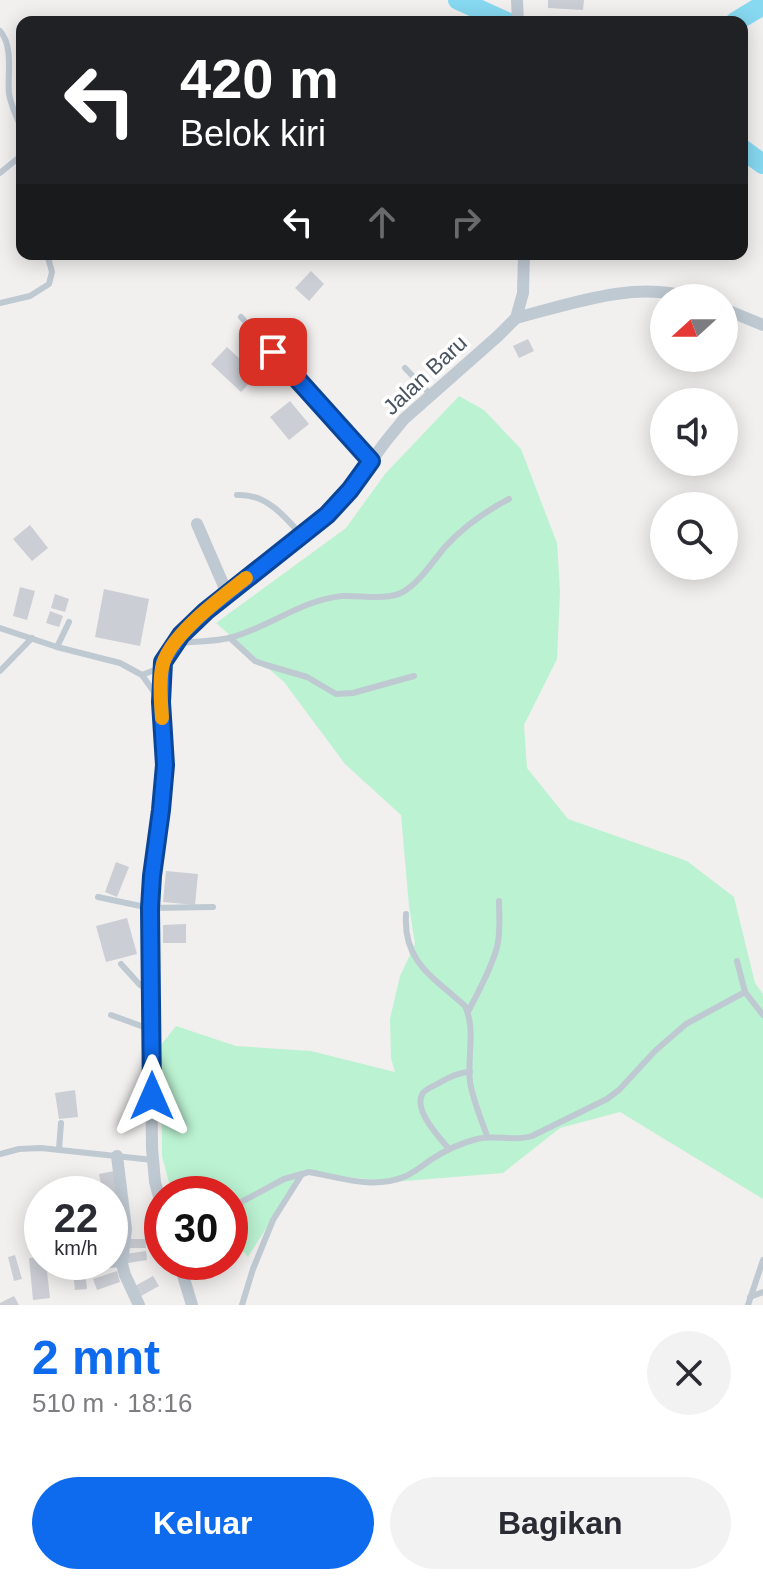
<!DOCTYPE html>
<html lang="id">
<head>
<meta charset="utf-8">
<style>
	body { margin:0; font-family:Helvetica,sans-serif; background:#f2f2f3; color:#2b2b33; height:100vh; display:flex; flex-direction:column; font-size:30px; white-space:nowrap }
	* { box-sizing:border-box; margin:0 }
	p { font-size:26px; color:#7c7c81 }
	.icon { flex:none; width:44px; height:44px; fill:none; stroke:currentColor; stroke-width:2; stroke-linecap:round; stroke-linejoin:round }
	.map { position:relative; height:1305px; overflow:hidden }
	.details { display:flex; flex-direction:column; background:#fff; flex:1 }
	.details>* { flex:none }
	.top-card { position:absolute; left:16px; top:16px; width:732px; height:244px; border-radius:16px; box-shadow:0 4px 20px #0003; background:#202124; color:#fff; overflow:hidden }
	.needle { width:52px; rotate:249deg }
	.buttons { position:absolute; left:650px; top:284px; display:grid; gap:16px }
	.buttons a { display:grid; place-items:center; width:88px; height:88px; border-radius:50%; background:#fff; box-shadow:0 4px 20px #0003; font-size:40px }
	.speed { position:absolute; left:24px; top:1176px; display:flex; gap:16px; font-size:40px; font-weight:700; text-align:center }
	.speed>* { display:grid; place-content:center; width:104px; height:104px; border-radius:50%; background:#fff; box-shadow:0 4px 20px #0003; line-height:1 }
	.speed small { font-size:20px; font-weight:400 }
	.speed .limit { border:12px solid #d22; background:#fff; color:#111 }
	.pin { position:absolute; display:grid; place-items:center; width:68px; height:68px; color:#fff; margin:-34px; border-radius:16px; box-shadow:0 4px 12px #0006 }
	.me { position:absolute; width:88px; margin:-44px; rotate:0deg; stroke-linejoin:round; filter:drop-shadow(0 0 6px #0008) }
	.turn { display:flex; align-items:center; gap:28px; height:168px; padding:0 32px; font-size:36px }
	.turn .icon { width:104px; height:104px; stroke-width:2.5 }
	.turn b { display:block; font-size:56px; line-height:68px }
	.lanes { display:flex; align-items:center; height:76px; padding:0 32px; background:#0003; justify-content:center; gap:40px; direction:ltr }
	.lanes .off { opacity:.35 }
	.round { display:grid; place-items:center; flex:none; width:84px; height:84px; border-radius:42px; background:#f2f2f3 }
	.headline { display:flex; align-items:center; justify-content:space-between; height:136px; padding:0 32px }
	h1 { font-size:48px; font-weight:700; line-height:60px; color:#0e6bed }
	.action { display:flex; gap:16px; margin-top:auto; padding:16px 32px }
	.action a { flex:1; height:92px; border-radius:48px; background:#0e6bed; color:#fff; font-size:32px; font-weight:700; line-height:92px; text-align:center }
	.action a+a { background:#f2f2f3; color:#2b2b33 }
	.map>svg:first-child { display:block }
</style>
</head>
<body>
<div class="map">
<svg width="763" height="1305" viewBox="0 0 763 1305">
	<rect width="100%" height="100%" fill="#f2efef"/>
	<!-- green -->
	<polygon fill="#bbf2d2" points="459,396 484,410 521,449 557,543 560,592 557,659 524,725 527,768 568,819 687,861 734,897 755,983 763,994 763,1199 620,1112 560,1128 503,1173 393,1182 302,1172 248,1257 230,1237 230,1194 172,1194 162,1156 161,1045 176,1026 236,1046 311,1051 395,1072 391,1058 390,1019 400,976 415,944 409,906 401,815 345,764 284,682 216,623 346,528 385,474"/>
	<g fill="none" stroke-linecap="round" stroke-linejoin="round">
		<!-- river -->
		<g stroke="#86d9f1" stroke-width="20">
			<polyline points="458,0 507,22"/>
			<polyline points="735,22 763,5"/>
			<polyline points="742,149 763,164"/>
		</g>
	</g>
	<!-- building -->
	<g fill="#cbced4">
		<polygon points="548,0 584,0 583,10 548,8"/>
		<polygon points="570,17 598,20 598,22 569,22"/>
		<polygon points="362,18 383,20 383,22 361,22"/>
		<polygon points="311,271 324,284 309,301 295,288"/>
		<polygon points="724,320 733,323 730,332 724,331"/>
		<polygon points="528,339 534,351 519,358 513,346"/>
		<polygon points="227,347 257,375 241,392 211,364"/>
		<polygon points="290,401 309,424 289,440 270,417"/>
		<polygon points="30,525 48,548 32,561 13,539"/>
		<polygon points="20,587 35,591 27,620 13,616"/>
		<polygon points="104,589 149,599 140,646 95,637"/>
		<polygon points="55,594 69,599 65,612 51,608"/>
		<polygon points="50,611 63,616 59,627 46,623"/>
		<polygon points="116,862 129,867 117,897 105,892"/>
		<polygon points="166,871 198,874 195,905 163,902"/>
		<polygon points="127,918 137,954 106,962 96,926"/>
		<polygon points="186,924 186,943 163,943 163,925"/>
		<polygon points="75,1090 78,1117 59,1119 55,1093"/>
		<polygon points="114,1171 122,1207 110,1210 110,1194 103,1194 99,1174"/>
		<polygon points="110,1217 122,1217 123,1238 110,1238"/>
		<rect x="127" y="1239" width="19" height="9"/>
		<polygon points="146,1251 147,1260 128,1263 126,1254"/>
		<polygon points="15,1255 22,1279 14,1281 8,1257"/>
		<polygon points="42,1257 42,1262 46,1262 50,1298 33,1300 29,1258"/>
		<polygon points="191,1262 202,1262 212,1273 205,1279"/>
		<polygon points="207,1262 227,1262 213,1272"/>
		<polygon points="85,1271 87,1289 75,1290 73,1272"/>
		<polygon points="117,1271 120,1282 97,1290 93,1279"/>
		<polygon points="153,1276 159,1286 141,1296 135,1286"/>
		<polygon points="14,1296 19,1305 0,1305 0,1303"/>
	</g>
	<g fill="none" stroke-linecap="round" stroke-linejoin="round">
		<!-- lane -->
		<g stroke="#bfc9d2" stroke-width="6">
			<path d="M0 31C14 47 7 75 9 94 11 106 18 119 22 131"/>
			<polyline points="0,173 22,155"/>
			<polyline points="0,303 30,296 49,284 52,272 47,254"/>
			<polyline points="241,317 370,460"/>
			<polyline points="405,368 430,394"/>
			<path d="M237 495C265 493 285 516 302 536"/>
			<polyline points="0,628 57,647 120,663 142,675 162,667"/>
			<polyline points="230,638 255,661 266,665 307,677 336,694 353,693 414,676"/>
			<path d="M178 643C196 641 216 642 233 637 271 626 302 600 342 596 361 595 386 601 403 592 420 582 433 561 445 547 464 526 484 512 509 499"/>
			<polyline points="57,647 69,622"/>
			<polyline points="0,671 32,638"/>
			<polyline points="142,675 159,699"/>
			<polyline points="98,897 150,908 213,907"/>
			<path d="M406 914C403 962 433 977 465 1006 476 1029 467 1057 470 1082 473 1100 481 1119 487 1136"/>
			<polyline points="737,961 745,992 763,1015"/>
			<polyline points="121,964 140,985 152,991"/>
			<path d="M468 1012C478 992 491 970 497 947 501 932 499 916 499 901"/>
			<polyline points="111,1015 152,1030"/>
			<polyline points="59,1149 61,1123"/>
			<path d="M449 1149C439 1137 412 1109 423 1093 427 1088 434 1086 439 1083 449 1077 459 1072 470 1072"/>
			<polyline points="0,1154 19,1149 41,1148 153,1160"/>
			<polyline points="230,1208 284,1179 302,1174"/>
			<polyline points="57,1269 122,1264"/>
			<polyline points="750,1297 763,1292"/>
			<path d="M242 1305 253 1269 273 1220 302 1174 309 1172C342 1178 374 1190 406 1176 415 1172 423 1165 432 1159 446 1150 461 1143 477 1139 495 1134 513 1142 532 1136L607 1099 619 1090 655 1051 686 1024 745 992"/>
			<polyline points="748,1305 763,1260"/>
		</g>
		<!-- street -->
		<g stroke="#bfc9d2" stroke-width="12">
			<polyline points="517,0 518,22"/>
			<polyline points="724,309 763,325"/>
			<path d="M516 318C571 304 635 280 692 298"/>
			<polyline points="197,524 227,593"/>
			<polyline points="117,1156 126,1229 122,1264 125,1275 139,1305"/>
			<polyline points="162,1208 155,1182 152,1148 150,908 155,848 163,783 165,765 161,702 162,667 167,655 181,635 206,611 327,515 350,490 386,441 404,419 498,336 516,318 523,293 524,254"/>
			<polyline points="179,1262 192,1305"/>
		</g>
	</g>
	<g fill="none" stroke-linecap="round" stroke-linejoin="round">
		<defs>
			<polyline id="route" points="152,1096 150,908 152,876 161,810 165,765 161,702 163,662 181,635 206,611 327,515 350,490 371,461 273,352"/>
		</defs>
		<!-- route casing -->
		<use href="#route" stroke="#09469a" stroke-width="20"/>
		<!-- route -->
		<use href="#route" stroke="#0e6bed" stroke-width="14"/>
		<!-- slow -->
		<path stroke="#f59e0b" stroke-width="14" d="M162 718C161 702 159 684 162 668 167 637 222 597 246 578"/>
	</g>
	<g text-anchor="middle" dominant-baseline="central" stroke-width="7" stroke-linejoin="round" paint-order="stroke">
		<!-- street labels -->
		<g font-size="22" fill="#46525e" stroke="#fff">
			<text transform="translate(425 375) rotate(-43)">Jalan Baru</text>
		</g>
	</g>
</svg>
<div class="buttons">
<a><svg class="needle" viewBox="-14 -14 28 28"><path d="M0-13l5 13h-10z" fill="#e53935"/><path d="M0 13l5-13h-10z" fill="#7c7c81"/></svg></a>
<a><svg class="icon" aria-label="sound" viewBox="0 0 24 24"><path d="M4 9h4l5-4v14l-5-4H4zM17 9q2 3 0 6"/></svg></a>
<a><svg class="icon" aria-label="search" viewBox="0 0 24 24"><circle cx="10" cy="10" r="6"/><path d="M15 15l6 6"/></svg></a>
</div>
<div class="speed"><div>22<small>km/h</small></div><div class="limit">30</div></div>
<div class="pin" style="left:273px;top:352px;background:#d93025"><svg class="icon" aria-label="arrive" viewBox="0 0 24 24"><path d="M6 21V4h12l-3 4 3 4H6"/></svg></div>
<svg class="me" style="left:152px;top:1096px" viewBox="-20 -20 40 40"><path d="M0-17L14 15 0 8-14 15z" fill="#0e6bed" stroke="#fff" stroke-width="4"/></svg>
<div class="top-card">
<div class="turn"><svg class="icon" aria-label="left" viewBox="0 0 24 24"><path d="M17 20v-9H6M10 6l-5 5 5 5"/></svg><div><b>420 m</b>Belok kiri</div></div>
<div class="lanes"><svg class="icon" aria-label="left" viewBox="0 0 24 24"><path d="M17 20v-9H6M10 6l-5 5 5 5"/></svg><svg class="icon off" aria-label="ahead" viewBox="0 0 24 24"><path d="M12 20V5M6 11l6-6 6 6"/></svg><svg class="icon off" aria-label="right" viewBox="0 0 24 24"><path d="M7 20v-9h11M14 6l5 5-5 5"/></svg></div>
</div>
</div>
<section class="details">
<div class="headline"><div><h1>2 mnt</h1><p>510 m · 18:16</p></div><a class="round"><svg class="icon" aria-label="close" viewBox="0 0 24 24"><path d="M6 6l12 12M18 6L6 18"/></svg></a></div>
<div class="action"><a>Keluar</a><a>Bagikan</a></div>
</section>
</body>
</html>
